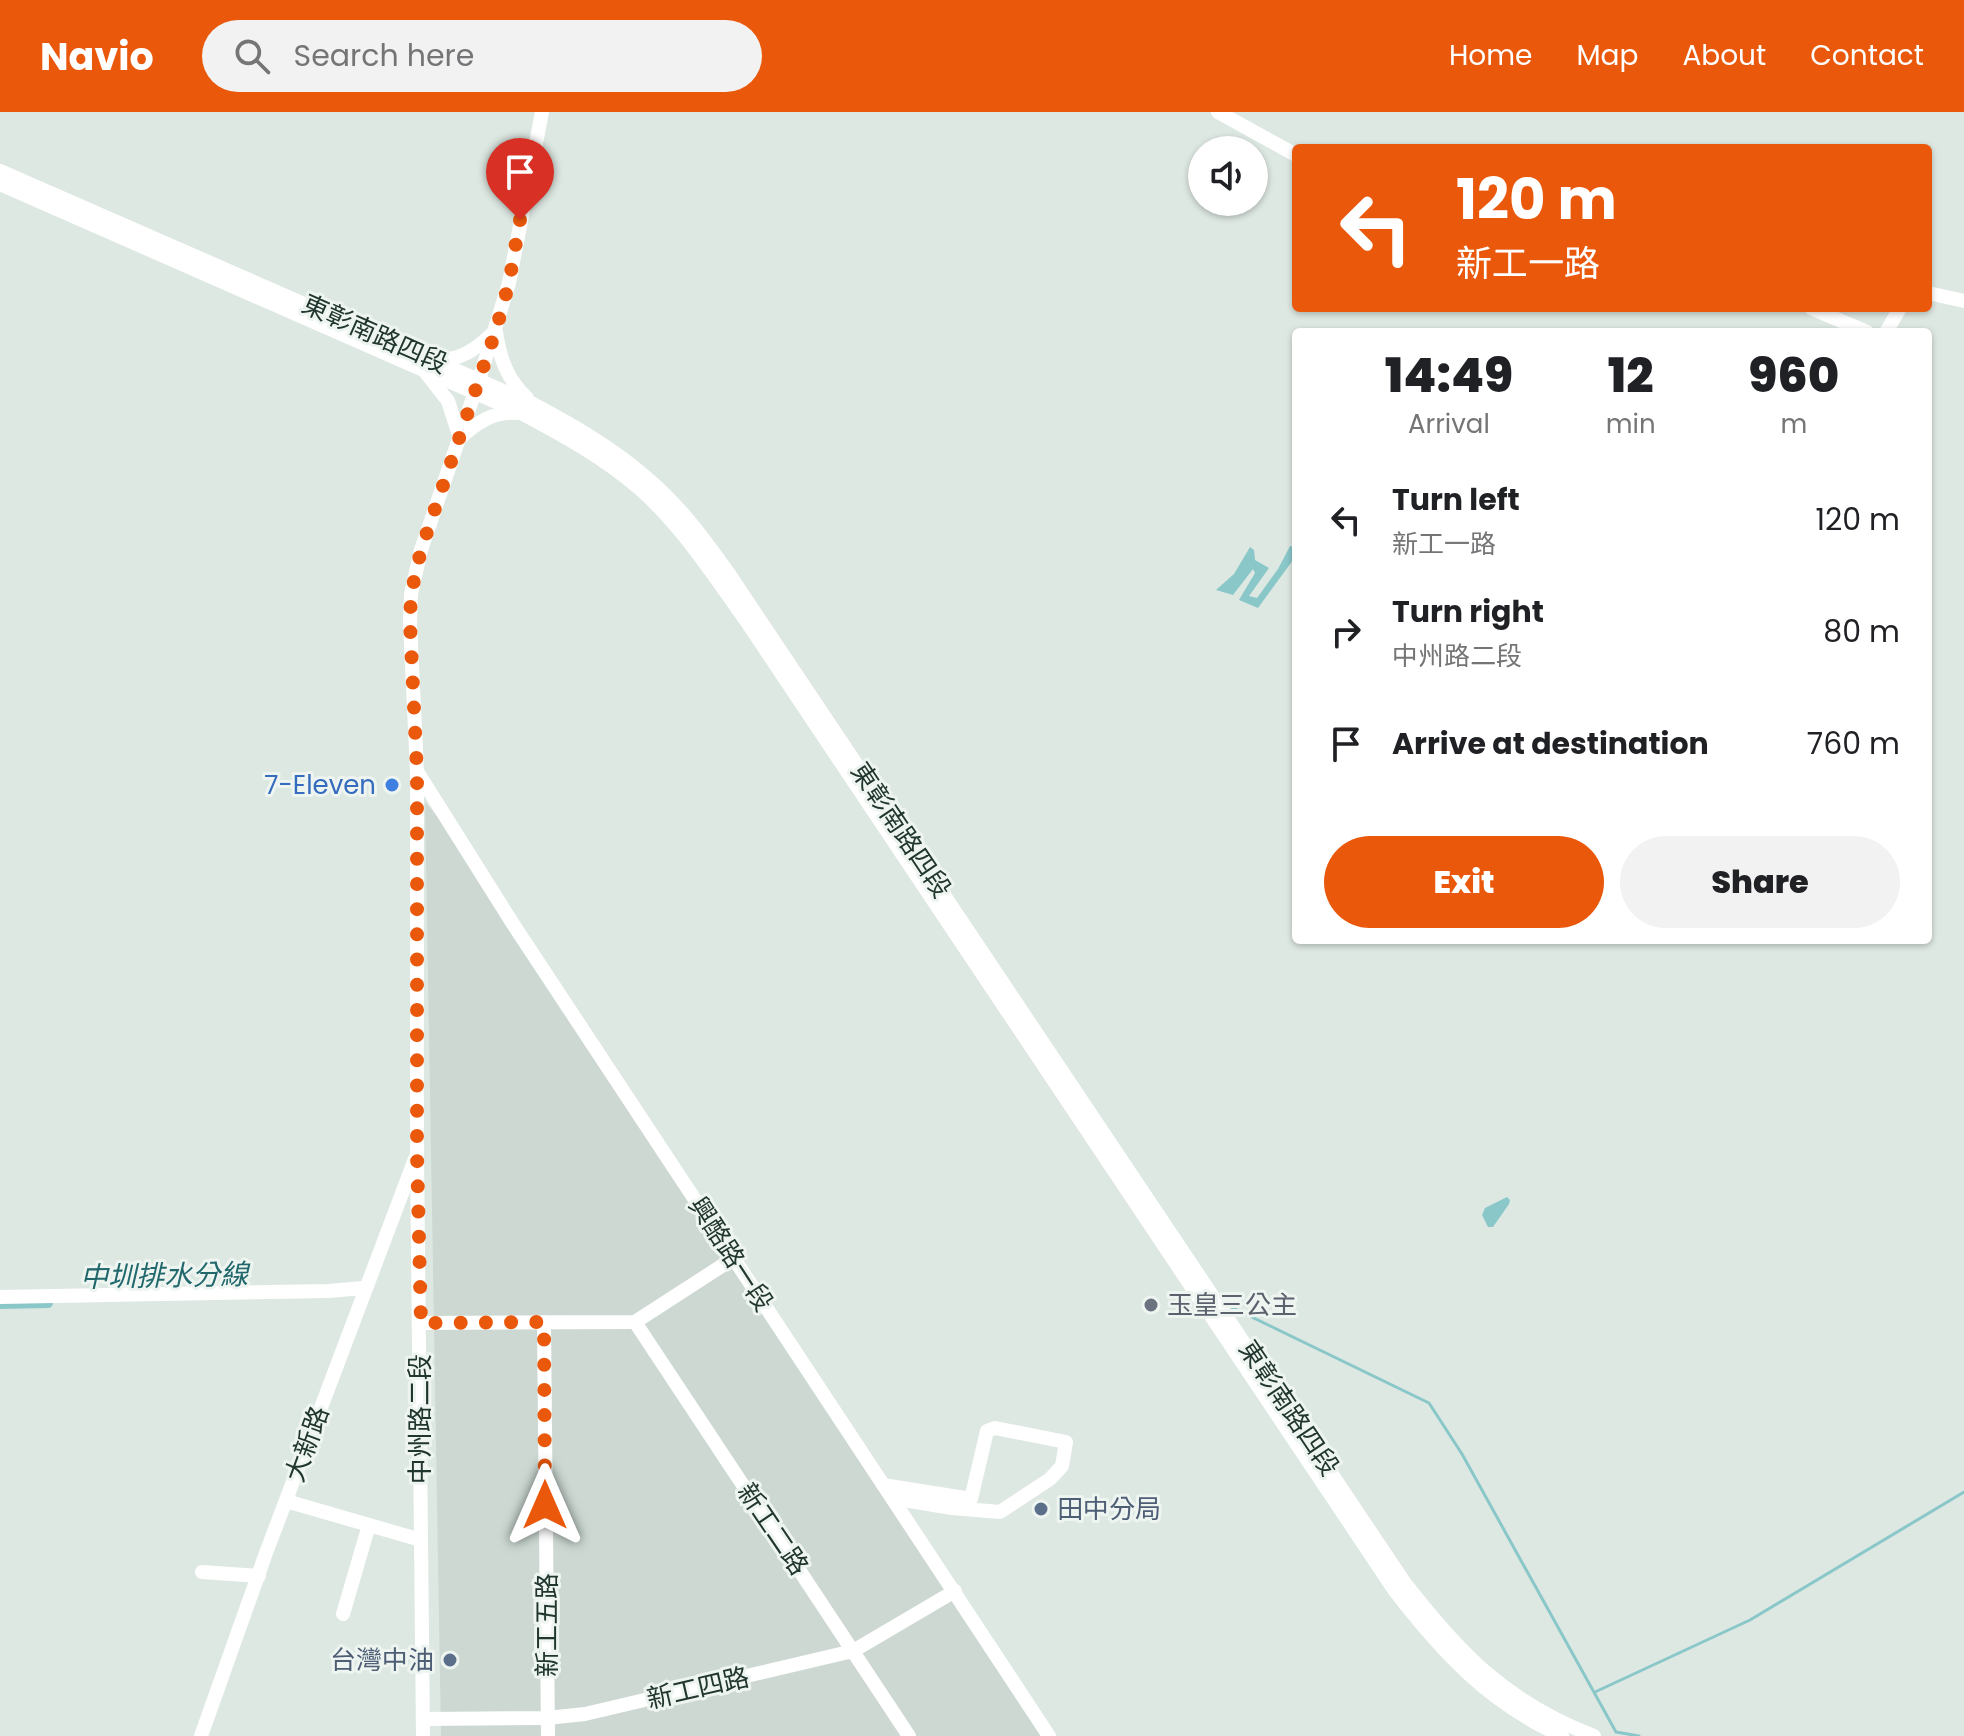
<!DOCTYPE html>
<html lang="en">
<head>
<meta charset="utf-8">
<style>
	body { margin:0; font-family:Poppins,"Noto Sans TC",sans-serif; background:#f2f2f2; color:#202124; height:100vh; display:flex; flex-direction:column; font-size:30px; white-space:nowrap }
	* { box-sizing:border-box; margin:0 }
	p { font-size:26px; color:#757577 }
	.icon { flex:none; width:44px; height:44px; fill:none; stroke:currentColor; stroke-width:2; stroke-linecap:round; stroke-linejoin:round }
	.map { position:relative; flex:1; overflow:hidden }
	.drawer { position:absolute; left:1292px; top:216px; width:640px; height:616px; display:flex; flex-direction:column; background:#fff; border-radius:8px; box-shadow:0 2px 6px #0004 }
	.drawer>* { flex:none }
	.top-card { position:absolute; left:1292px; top:32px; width:640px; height:168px; border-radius:8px; box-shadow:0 2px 6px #0004; background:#ea580c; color:#fff; overflow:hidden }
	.fabs { position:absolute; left:1188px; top:24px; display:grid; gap:16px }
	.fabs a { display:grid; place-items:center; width:80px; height:80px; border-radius:50%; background:#fff; box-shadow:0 2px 6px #0004; font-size:40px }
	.pin { position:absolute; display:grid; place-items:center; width:68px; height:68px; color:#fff; margin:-82px -34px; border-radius:50% 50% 50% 0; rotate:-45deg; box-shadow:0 0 8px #0007 }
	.pin .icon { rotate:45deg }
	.me { position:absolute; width:88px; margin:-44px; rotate:0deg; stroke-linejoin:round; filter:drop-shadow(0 0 6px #0008) }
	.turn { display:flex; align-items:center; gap:28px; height:168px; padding:0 32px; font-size:36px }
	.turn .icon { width:104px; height:104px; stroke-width:2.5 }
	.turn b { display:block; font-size:56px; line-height:68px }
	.eta { display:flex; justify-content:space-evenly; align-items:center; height:136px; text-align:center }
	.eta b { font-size:48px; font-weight:800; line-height:56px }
	.action { display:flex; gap:16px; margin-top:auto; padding:16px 32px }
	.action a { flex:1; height:92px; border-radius:48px; background:#ea580c; color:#fff; font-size:32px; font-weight:800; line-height:92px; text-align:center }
	.action a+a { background:#f2f2f2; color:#202124 }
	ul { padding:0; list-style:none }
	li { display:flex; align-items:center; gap:24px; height:112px; padding:0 32px }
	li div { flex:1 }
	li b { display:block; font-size:30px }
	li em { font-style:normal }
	header { display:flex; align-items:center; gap:48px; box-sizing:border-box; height:112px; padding:0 40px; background:#ea580c; color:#fff }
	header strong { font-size:38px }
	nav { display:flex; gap:44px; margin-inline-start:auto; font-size:28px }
	.search { width:560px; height:72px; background:#f2f2f2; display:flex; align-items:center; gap:20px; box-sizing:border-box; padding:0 28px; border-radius:44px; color:#757577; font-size:30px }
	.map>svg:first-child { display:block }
</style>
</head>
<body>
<header>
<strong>Navio</strong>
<div class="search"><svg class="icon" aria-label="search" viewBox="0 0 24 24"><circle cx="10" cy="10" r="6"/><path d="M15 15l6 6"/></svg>Search here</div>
<nav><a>Home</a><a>Map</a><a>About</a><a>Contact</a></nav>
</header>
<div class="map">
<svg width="1964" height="1624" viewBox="0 0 1964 1624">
	<rect width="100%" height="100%" fill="#dee8e2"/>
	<!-- built -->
	<polygon fill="#ccd8d1" points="425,690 441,709 1041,1624 441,1624"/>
	<!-- water -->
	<g fill="#8ac7c9">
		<polygon points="1290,434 1296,436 1296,444 1258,496 1239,488 1255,461 1253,457 1233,483 1216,478 1234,462 1250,435 1254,438 1255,448 1269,456 1249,484 1257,486 1278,457"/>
		<polygon points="1507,1085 1510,1088 1509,1092 1493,1115 1488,1115 1482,1103 1485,1096"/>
	</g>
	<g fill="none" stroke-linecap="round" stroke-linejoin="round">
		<!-- stream -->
		<g stroke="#8ac7c9" stroke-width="3">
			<polyline points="1225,1192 1429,1291 1462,1342 1616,1620 1639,1624"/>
			<polyline points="1595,1580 1750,1508 1964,1380"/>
		</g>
		<!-- canal -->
		<polyline stroke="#8ac7c9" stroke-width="10" points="0,1192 48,1191"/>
		<!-- minor -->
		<g stroke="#fff" stroke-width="14">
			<polyline points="1218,0 1296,43"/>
			<path d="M0 59 533 292C574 314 613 336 648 367 680 394 705 428 729 462L1404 1470C1461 1543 1506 1590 1594 1624"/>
			<path d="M0 72 521 301C563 323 604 346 640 377 683 415 714 464 747 510L1395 1479C1443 1541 1488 1590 1562 1624"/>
			<polyline points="1928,181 1964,189"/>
			<polyline points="1811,196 1867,220"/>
			<path d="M496 220C500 247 507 267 527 286"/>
			<polyline points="1886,220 1900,196"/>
			<path d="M438 247C461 249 477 236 493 221"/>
			<path d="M426 261 448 289 460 326C476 311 494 299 517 301"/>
			<polyline points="418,661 513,812 1049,1624"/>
			<polyline points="0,1185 328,1179 364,1176"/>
			<polyline points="544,1210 548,1624"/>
			<polyline points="635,1210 909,1624"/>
			<polyline points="421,1211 635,1210 734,1146"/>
			<polyline points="883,1373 971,1387 987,1319 995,1316 1066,1330 1062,1354 1050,1367 1000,1400 952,1396 892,1386"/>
			<polyline points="286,1389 421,1428"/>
			<polyline points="202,1460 259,1464"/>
			<polyline points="343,1502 369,1413"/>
			<polyline points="423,1607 547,1606 585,1602 853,1539 955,1479"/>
			<polyline points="201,1624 266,1441 415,1047"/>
			<polyline points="423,1624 417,1041 417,659 410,511 411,482 421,438 479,268 509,171 542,0"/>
		</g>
	</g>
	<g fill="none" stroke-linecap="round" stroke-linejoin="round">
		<!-- route -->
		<polyline stroke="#ea580c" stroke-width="14" stroke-dasharray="0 25.2" points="520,108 509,171 496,218 421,438 411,482 410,511 417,659 417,1041 421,1211 544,1210 545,1393"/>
	</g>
	<!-- markers -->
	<circle fill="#3f7fe0" stroke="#eef5f1" stroke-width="3" cx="392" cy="673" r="8"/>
	<circle fill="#6b7280" stroke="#eef5f1" stroke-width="3" cx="1151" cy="1193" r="8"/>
	<g fill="#5c6f8a" stroke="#eef5f1" stroke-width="3">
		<circle cx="1041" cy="1397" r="8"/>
		<circle cx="450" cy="1548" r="8"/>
	</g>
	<g text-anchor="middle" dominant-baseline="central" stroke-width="6" stroke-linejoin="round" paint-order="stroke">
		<!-- street labels -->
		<g font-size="26" fill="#21362e" stroke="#eef5f1">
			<text transform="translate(375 222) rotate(24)">東彰南路四段</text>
			<text transform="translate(901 718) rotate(56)">東彰南路四段</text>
			<text transform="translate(731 1142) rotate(57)">興酪路一段</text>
			<text transform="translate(1289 1296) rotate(56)">東彰南路四段</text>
			<text transform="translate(420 1307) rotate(-90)">中州路二段</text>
			<text transform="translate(307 1332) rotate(-70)">大新路</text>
			<text transform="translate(773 1417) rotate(56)">新工二路</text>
			<text transform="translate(547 1513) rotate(-90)">新工五路</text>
			<text transform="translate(698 1576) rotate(-13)">新工四路</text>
		</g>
		<!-- shop labels -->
		<g font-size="26" fill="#366cbe" stroke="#eef5f1" text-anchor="end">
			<text x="376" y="673">7-Eleven</text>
		</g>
		<!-- worship labels -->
		<g font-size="26" fill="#5b616d" stroke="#eef5f1" text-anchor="start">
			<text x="1167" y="1193">玉皇三公主</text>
		</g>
		<!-- service labels -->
		<g font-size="26" fill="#4e5e75" stroke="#eef5f1" text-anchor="start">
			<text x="1057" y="1397">田中分局</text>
			<text x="434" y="1548" text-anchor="end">台灣中油</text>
		</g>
		<!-- water labels -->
		<g font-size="28" font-style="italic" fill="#21686c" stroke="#eef5f1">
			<text transform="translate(164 1164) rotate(-1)">中圳排水分線</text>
		</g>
	</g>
</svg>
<div class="fabs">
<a><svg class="icon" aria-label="sound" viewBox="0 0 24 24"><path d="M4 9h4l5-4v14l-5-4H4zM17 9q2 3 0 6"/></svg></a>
</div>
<div class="pin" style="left:520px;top:108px;background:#d93025"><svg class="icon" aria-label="arrive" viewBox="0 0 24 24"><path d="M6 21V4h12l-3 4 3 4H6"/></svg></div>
<svg class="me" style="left:545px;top:1393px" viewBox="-20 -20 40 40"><path d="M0-17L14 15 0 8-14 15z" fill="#ea580c" stroke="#fff" stroke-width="4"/></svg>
<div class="top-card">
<div class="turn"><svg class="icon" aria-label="left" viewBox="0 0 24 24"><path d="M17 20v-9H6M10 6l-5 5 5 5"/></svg><div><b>120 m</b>新工一路</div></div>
</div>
<section class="drawer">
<div class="eta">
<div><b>14:49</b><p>Arrival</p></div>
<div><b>12</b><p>min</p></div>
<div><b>960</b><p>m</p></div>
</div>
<ul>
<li><svg class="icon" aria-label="left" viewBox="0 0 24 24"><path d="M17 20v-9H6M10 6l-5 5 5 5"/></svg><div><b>Turn left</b><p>新工一路</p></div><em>120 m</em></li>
<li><svg class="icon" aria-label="right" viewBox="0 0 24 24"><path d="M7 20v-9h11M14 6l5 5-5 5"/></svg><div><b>Turn right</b><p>中州路二段</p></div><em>80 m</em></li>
<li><svg class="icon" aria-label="arrive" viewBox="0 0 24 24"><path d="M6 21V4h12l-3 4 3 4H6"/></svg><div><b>Arrive at destination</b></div><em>760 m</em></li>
</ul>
<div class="action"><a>Exit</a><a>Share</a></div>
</section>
</div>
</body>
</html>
